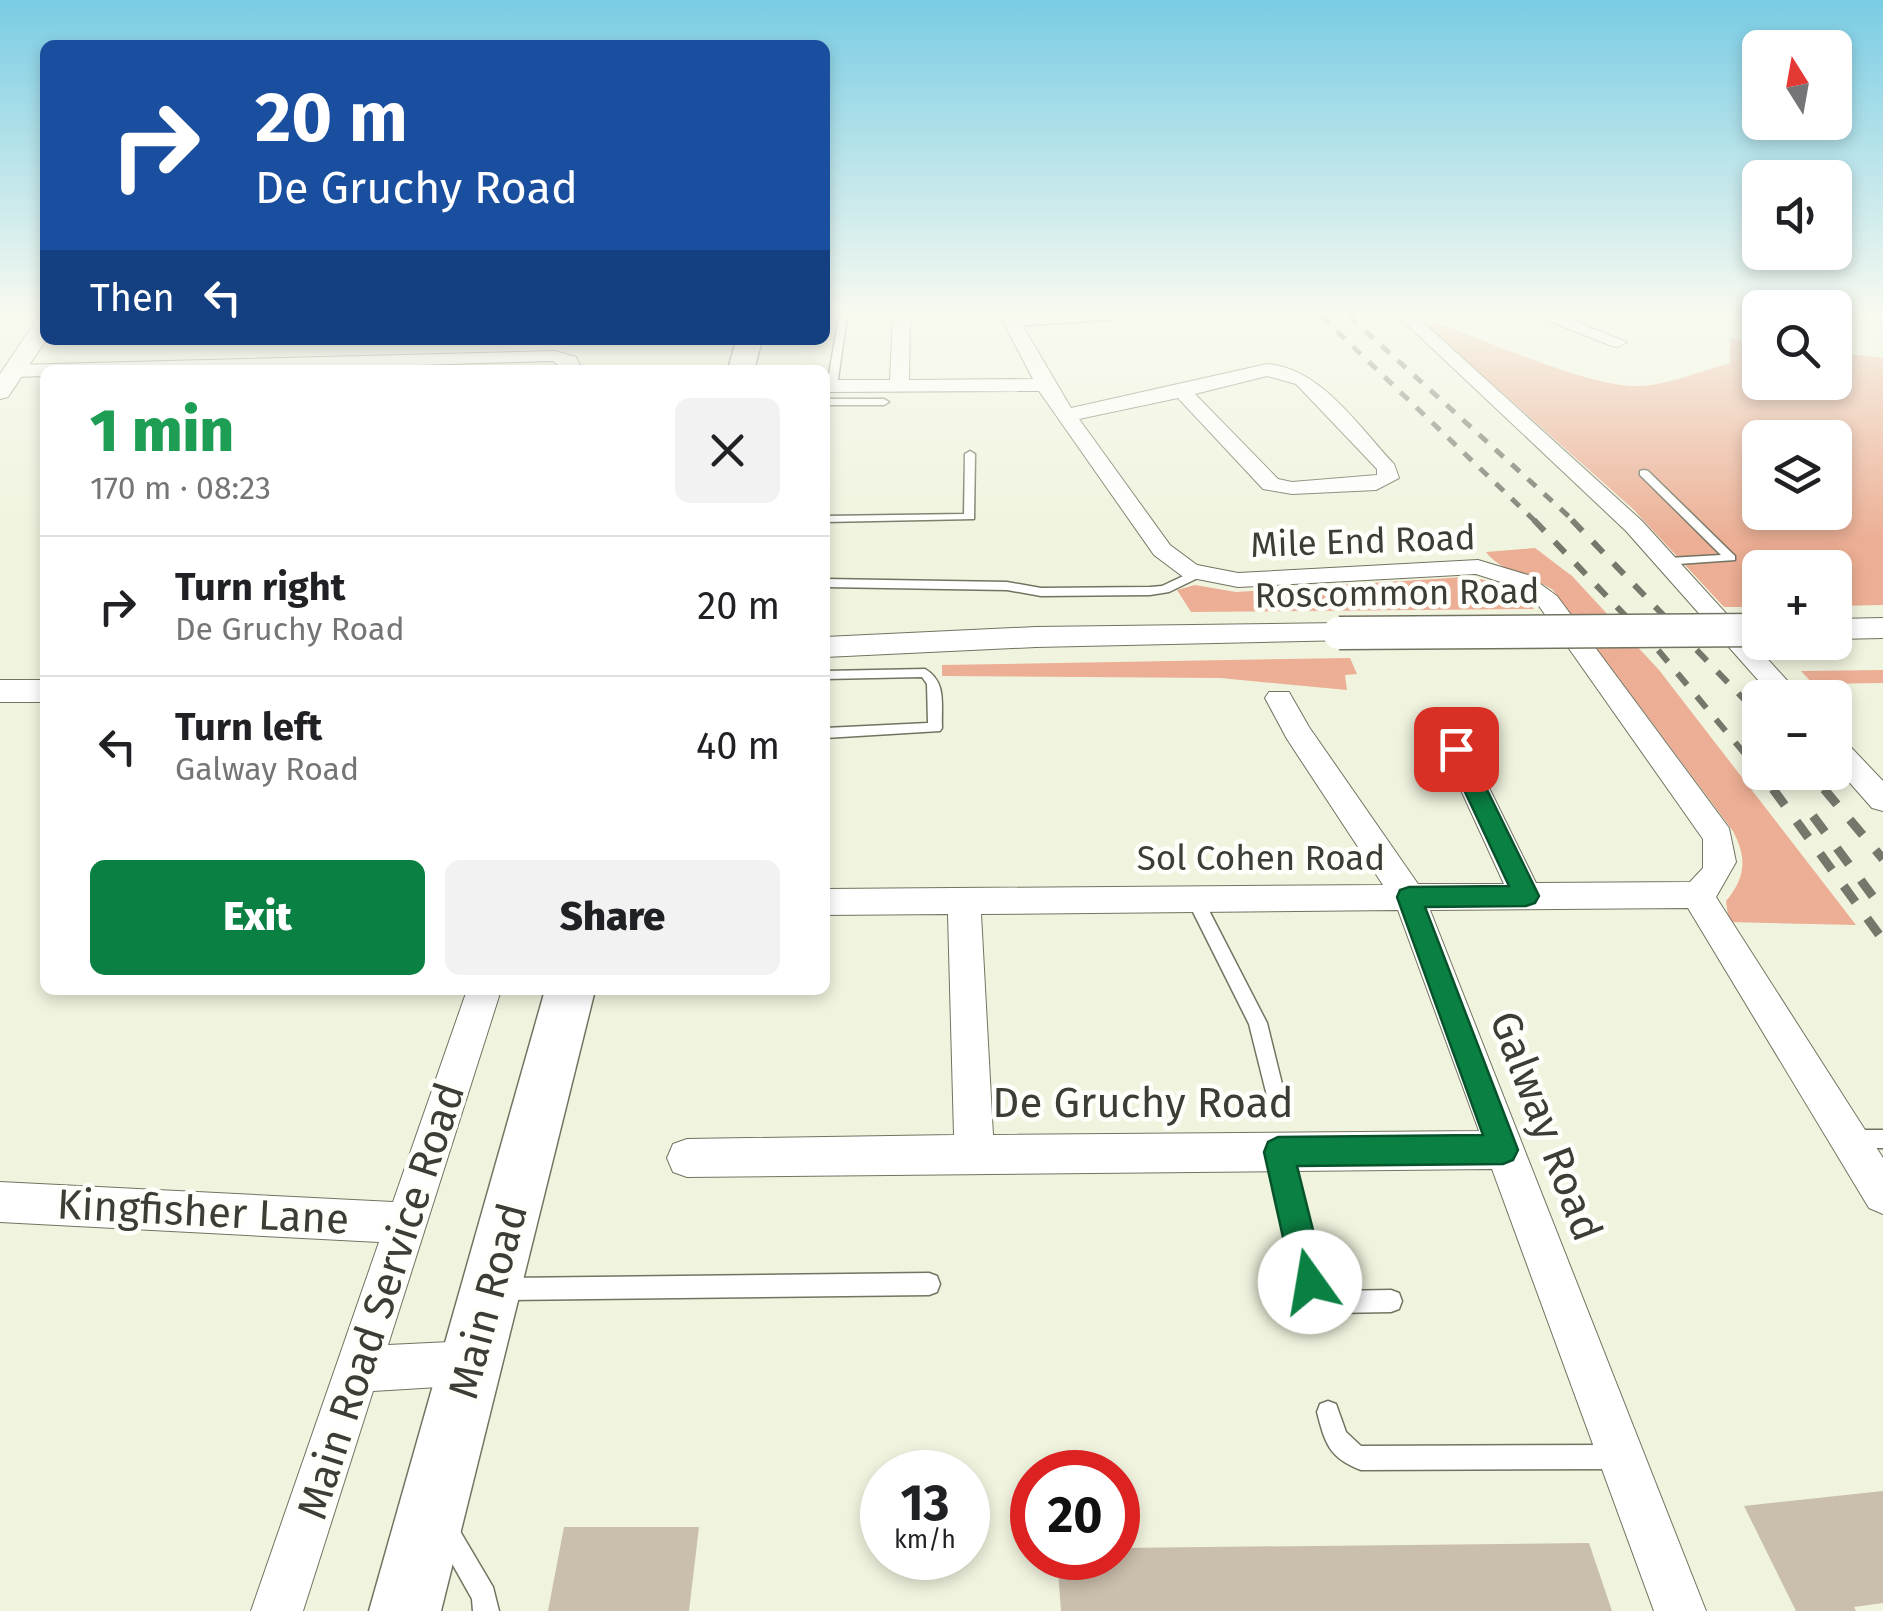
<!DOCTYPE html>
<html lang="en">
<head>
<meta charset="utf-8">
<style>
	body { margin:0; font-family:"Fira Sans",sans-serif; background:#f2f2f2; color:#202124; height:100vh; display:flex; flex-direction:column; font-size:38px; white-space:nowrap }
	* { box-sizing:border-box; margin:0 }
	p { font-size:32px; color:#757577 }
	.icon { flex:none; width:55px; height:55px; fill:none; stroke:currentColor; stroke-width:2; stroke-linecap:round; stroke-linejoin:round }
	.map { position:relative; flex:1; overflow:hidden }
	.drawer { position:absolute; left:40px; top:365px; width:790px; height:630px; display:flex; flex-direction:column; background:#fff; border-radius:15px; box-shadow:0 5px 15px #0003 }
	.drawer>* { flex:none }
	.banner { position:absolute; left:40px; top:40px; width:790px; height:305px; border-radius:15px; box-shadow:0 5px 15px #0003; background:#1a4fa0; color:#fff; overflow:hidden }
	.needle { width:65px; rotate:349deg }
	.fabs { position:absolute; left:1742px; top:30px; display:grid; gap:20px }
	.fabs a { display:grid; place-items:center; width:110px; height:110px; border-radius:15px; background:#fff; box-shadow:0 5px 15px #0003; font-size:50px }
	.speed { position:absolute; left:860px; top:1450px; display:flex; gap:20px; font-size:50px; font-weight:700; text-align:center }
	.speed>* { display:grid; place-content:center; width:130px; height:130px; border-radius:50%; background:#fff; box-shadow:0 5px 15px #0003; line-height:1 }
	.speed small { font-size:25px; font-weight:400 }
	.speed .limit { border:15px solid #d22; background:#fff; color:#111 }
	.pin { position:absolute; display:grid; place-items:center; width:85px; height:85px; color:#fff; margin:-42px; border-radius:20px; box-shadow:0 5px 15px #0006 }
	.me { position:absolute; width:110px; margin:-55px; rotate:347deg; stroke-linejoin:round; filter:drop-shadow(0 0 8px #0008) }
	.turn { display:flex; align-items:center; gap:35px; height:210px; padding:0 50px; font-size:45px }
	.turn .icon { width:130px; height:130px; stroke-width:2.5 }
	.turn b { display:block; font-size:70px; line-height:85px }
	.then { display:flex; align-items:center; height:95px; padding:0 50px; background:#0003; gap:20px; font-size:38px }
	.round { display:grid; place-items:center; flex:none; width:105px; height:105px; border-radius:15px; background:#f2f2f2 }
	.headline { display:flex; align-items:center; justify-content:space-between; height:170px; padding:0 50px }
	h1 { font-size:60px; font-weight:800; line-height:75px; color:#1e9e55 }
	.button { display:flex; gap:20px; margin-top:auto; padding:20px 50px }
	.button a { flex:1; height:115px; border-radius:15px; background:#0b8043; color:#fff; font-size:40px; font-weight:800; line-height:115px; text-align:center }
	.button a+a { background:#f2f2f2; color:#202124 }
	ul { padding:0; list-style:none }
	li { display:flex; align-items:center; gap:30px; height:140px; padding:0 50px; border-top:2px solid #e0e0e0 }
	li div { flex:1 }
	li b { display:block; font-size:38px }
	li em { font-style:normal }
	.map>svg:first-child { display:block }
</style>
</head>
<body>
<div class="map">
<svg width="1883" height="1611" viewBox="0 0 1883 1611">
	<rect width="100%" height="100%" fill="#f0f3de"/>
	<!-- green -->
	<g fill="#ecae94" fill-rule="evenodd">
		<path d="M1437 323C1487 341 1580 383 1631 386 1664 387 1698 372 1730 363V338L1760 343V382H1835V352L1883 358V605L1835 606V568H1760V607H1724L1633 509 1425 324ZM1760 438H1835V512H1760Z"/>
		<path d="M1535 548 1572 576 1659 670 1856 925 1729 922 1726 901C1746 877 1747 858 1733 831L1553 590C1531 576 1501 572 1486 552Z"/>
		<path d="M1464 577C1491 579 1517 587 1534 609L1191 612 1177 590 1195 585 1236 592Z"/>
		<polygon points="1350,658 1357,674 1345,675 1347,690 1220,678 942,676 942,665"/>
		<polygon points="1883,670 1883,683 1813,684 1801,671"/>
	</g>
	<!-- building -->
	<g fill="#cabeac">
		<polygon points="1883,1491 1883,1603 1854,1607 1856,1611 1796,1611 1744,1506"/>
		<polygon points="564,1527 699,1527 689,1611 548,1611"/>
		<polygon points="1589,1543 1612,1611 1061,1611 1057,1558 1118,1558 1118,1548"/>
	</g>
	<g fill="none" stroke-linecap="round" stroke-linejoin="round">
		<defs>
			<g id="service">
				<polygon points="839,316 847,316 837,386 832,389 827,386"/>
				<polygon points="1084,316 1123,316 1119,319 1013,326 1009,323 1013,320"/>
				<polygon points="825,399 884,399 889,402 884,405 825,405"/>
				<polygon points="970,451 975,454 974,519 825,522 825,516 964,514 965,454"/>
				<polygon points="1644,470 1648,471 1735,556 1735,560 1664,565 1662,562 1668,558 1721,555 1640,475 1640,471"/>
				<polygon points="1198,569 1202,570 1202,576 1169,592 1150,595 1041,596 1007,590 825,587 825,579 1007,582 1041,588 1150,587 1162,586"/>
				<path d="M925 669C947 682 941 704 942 728L940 731 825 738V728L928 723 927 684 922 677 825 679V671Z"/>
				<polygon points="1194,891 1200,893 1267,1023 1284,1092 1282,1098 1275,1101 1268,1098 1266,1092 1249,1024 1186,898 1188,893"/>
				<polygon points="1853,1130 1883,1130 1883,1148 1853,1148 1846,1146 1843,1139 1846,1132"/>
				<polygon points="1279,1143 1286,1145 1289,1152 1322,1282 1336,1291 1391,1290 1399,1293 1402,1301 1399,1309 1391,1312 1334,1313 1305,1297 1269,1152 1272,1145"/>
				<polygon points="929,1273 937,1276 940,1284 937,1292 929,1295 504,1300 496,1297 493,1289 496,1281 504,1278"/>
				<path d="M1328 1401 1336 1404 1346 1432 1361 1446 1616 1445 1624 1449 1628 1457 1624 1465 1616 1469 1361 1470C1329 1458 1325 1443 1317 1412L1320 1404Z"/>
				<polygon points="448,1523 457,1526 493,1587 499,1611 473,1611 472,1599 436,1535 439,1526"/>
			</g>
			<g id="minor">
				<path d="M893 316H910L909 380 1033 379 1000 316H1017L1071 408 1267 364C1321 368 1359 427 1394 464L1399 478 1376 490 1292 494 1263 489 1178 398 1079 419 1170 545 1197 565 1238 573 1478 560 1528 575 1557 596 1729 828 1736 862 1716 897 1883 1158V1214L1869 1208 1688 908 1430 910 1706 1611H1654L1492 1169 687 1177 673 1172 667 1158 673 1144 687 1139 954 1135 948 914 825 915V889L1383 885 1287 739 1265 698 1269 692H1289L1309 727 1418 884H1504L1442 749 1446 742H1466L1470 749 1536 883 1690 882 1703 868V839L1539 606 1510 585 1476 574 1238 587 1182 576 1154 555 1039 391 825 392V380H890ZM1267 376 1296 384 1377 469V475L1292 482 1278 479 1195 394ZM1398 910 1479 1131 993 1135 981 914Z"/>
				<polygon points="1398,316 1416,316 1642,521 1803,698 1774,698 1626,531"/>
				<polygon points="1536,316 1561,316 1627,342 1618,347 1612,346"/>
				<polygon points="555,351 576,357 582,370 564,370 553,361 249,370 45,370 45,376 14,377 5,371 14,365"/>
				<polygon points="1835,738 1845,741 1883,781 1883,811 1872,808 1835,766"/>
				<polygon points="467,990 501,990 388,1345 471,1341 487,1347 493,1363 487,1379 471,1385 373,1391 303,1611 251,1611 379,1242 0,1222 0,1182 393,1202"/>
			</g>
			<g id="tertiary">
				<polygon points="45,317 46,340 8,397 0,399 0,374 37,319"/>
				<polygon points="1883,618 1883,638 1835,639 1835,619"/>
				<polygon points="1339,623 1350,626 1355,633 1350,640 1036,647 825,657 825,637 1036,627"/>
				<rect x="0" y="680" width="45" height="22"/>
			</g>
			<g id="secondary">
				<polygon points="736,340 762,340 754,370 728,370"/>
				<polygon points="545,990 595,990 441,1611 369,1611"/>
			</g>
		</defs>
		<!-- service casing -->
		<use href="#service" stroke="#727461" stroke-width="3"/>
		<!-- minor casing -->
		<use href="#minor" stroke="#727461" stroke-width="2"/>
		<!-- tertiary casing -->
		<use href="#tertiary" stroke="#727461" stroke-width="2"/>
		<!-- secondary casing -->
		<use href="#secondary" stroke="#727461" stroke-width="3"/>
		<!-- service -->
		<use href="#service" fill="#fff" fill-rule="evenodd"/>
		<!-- minor -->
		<use href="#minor" fill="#fff" fill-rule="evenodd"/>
		<!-- tertiary -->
		<use href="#tertiary" fill="#fff" fill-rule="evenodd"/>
		<!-- secondary -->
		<use href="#secondary" fill="#fff" fill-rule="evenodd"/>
		<!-- rail-far2 -->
		<g stroke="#76776b" stroke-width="5" stroke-dasharray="11 11" stroke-linecap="butt">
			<polyline points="1321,316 1536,522"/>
			<polyline points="1349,316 1575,522"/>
		</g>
		<!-- rail-far1 -->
		<g stroke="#76776b" stroke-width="6" stroke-dasharray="15 15" stroke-linecap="butt">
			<polyline points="1534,520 1658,650 1760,772"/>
			<polyline points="1572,520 1760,716"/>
			<polyline points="1761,772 1775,792"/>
			<polyline points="1810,772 1826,792"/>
		</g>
		<!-- rail -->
		<g stroke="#76776b" stroke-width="9" stroke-dasharray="20 20" stroke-linecap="butt">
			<polyline points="1773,789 1883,940"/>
			<polyline points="1824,789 1883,859"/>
			<polyline points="1813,816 1883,910"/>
		</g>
		<defs>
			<polyline id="tertiary-bridge" points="1339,633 1760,630"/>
		</defs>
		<!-- tertiary-bridge casing -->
		<use href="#tertiary-bridge" stroke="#727461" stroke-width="35" stroke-linecap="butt"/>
		<!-- tertiary-bridge -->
		<use href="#tertiary-bridge" stroke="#fff" stroke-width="32"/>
	</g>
	<!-- sky -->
	<linearGradient id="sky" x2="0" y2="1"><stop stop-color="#79cce4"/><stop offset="0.58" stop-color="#f8faf0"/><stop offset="1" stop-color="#f8faf0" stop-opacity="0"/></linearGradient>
	<rect width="1883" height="541" fill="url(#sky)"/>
	<!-- route -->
	<polygon fill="#0b8043" stroke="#07532c" stroke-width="2.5" points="1456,742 1467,749 1539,896 1535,903 1526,906 1425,907 1518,1150 1513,1160 1503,1164 1297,1166 1326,1282 1321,1293 1310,1298 1298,1293 1293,1282 1264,1152 1268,1142 1278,1137 1483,1135 1397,897 1400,890 1409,887 1509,886 1445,749"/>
	<g text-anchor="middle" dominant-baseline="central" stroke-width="9" stroke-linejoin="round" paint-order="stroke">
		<!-- street labels -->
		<g font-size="35" fill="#3c3d35" stroke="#fefffa">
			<text transform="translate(1363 541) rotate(-2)">Mile End Road</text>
			<text transform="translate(1397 593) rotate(-1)">Roscommon Road</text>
			<text x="1261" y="858">Sol Cohen Road</text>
		</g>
		<!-- near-street labels -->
		<g font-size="42" fill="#3c3d35" stroke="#fefffa">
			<text x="1143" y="1103">De Gruchy Road</text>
			<text transform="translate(1546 1126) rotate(69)">Galway Road</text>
			<text transform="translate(203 1212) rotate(3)">Kingfisher Lane</text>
			<text transform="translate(381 1301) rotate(-72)">Main Road Service Road</text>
			<text transform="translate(488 1301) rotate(-75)">Main Road</text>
		</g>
	</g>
</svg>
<div class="fabs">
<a><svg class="needle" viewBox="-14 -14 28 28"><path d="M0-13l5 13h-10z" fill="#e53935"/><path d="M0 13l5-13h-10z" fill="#757577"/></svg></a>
<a><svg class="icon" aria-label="sound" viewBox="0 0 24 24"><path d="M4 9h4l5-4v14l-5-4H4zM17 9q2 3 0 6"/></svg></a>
<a><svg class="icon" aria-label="search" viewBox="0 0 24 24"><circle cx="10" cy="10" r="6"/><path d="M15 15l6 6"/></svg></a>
<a><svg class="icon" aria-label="layers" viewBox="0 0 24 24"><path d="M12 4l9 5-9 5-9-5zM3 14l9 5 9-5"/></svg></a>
<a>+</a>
<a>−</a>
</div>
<div class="speed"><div>13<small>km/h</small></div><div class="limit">20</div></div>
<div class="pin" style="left:1456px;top:749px;background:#d93025"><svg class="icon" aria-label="arrive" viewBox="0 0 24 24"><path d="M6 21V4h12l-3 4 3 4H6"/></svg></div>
<svg class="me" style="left:1310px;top:1282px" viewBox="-20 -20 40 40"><circle r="19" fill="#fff"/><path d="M0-13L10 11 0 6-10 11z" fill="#0b8043"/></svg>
<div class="banner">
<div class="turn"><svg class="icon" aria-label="right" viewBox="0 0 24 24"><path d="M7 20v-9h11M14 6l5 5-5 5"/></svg><div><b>20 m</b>De Gruchy Road</div></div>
<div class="then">Then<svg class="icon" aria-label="left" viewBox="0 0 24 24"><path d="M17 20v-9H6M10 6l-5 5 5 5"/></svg></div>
</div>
<section class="drawer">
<div class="headline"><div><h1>1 min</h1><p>170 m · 08:23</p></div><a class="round"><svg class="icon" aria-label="close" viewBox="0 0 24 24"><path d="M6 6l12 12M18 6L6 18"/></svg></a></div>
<ul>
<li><svg class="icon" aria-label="right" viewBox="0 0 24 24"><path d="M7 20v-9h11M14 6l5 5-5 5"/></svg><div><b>Turn right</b><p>De Gruchy Road</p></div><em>20 m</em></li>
<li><svg class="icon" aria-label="left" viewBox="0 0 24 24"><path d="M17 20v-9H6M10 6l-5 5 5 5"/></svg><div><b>Turn left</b><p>Galway Road</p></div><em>40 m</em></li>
</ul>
<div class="button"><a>Exit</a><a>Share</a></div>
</section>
</div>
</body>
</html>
